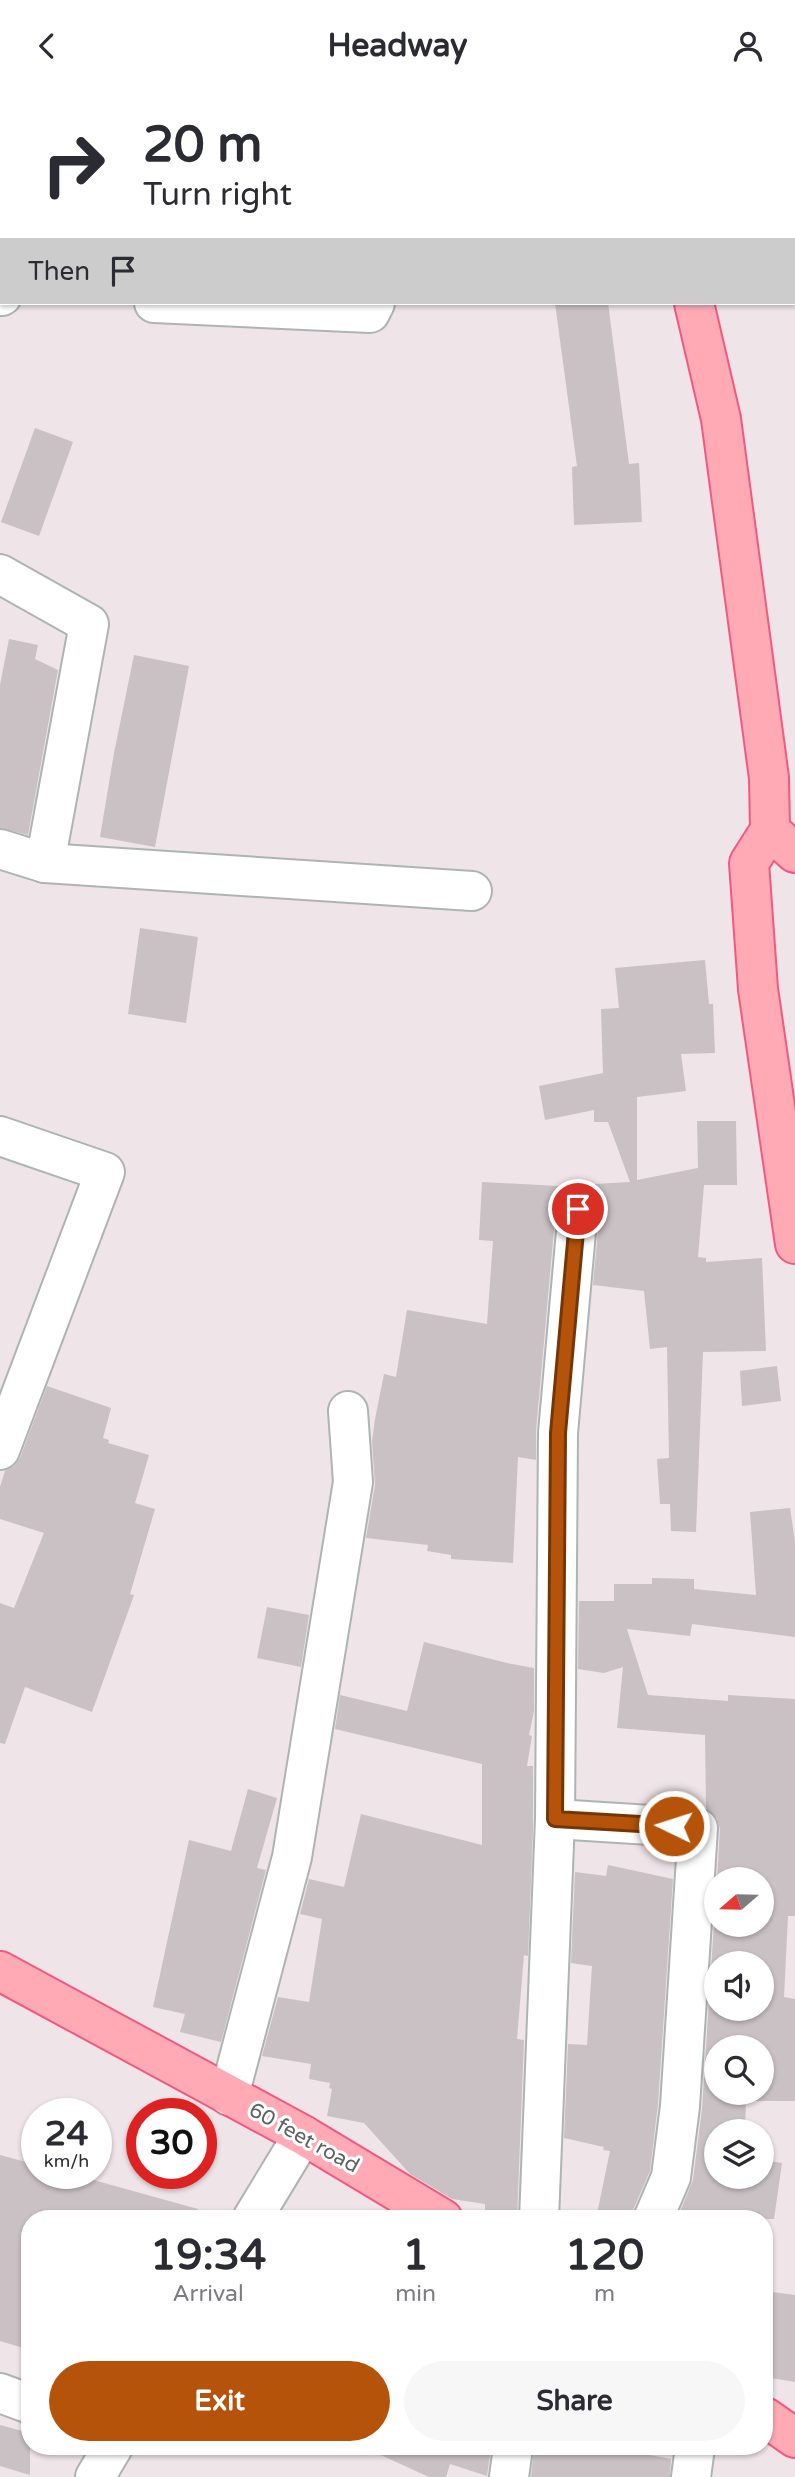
<!DOCTYPE html>
<html lang="en">
<head>
<meta charset="utf-8">
<style>
	body { margin:0; font-family:"Varela Round",sans-serif; background:#f7f7f7; color:#2b2b33; height:100vh; display:flex; flex-direction:column; font-size:26px; white-space:nowrap }
	* { box-sizing:border-box; margin:0 }
	p { font-size:23px; color:#7c7c81 }
	.icon { flex:none; width:38px; height:38px; fill:none; stroke:currentColor; stroke-width:2; stroke-linecap:round; stroke-linejoin:round }
	.map { position:relative; flex:1; overflow:hidden }
	.side { position:absolute; left:21px; top:2119px; width:752px; height:245px; display:flex; flex-direction:column; background:#fff; border-radius:28px; box-shadow:0 2px 5px #0004 }
	.side>* { flex:none }
	.banner { position:absolute; left:0px; top:0px; width:796px; height:214px; box-shadow:0 2px 5px #0004; background:#fff; color:#2b2b33; overflow:hidden }
	.needle { width:46px; rotate:250deg }
	.tools { position:absolute; left:704px; top:1776px; display:grid; gap:14px }
	.tools a { display:grid; place-items:center; width:70px; height:70px; border-radius:50%; background:#fff; box-shadow:0 2px 5px #0004; font-size:35px }
	.speed { position:absolute; left:21px; top:2007px; display:flex; gap:14px; font-size:35px; font-weight:700; text-align:center }
	.speed>* { display:grid; place-content:center; width:91px; height:91px; border-radius:50%; background:#fff; box-shadow:0 2px 5px #0004; line-height:1 }
	.speed small { font-size:18px; font-weight:400 }
	.speed .limit { border:10px solid #d22; background:#fff; color:#111 }
	.pin { position:absolute; display:grid; place-items:center; width:60px; height:60px; color:#fff; margin:-30px; border:4px solid #fff; border-radius:50%; box-shadow:0 2px 7px #0007 }
	.me { position:absolute; width:77px; margin:-38px; rotate:274deg; stroke-linejoin:round; filter:drop-shadow(0 0 5px #0008) }
	.turn { display:flex; align-items:center; gap:24px; height:147px; padding:0 28px; font-size:32px }
	.turn .icon { width:91px; height:91px; stroke-width:2.5 }
	.turn b { display:block; font-size:49px; line-height:60px }
	.then { display:flex; align-items:center; height:66px; padding:0 28px; background:#0003; gap:14px; font-size:26px }
	.eta { display:flex; justify-content:space-evenly; align-items:center; height:119px; text-align:center }
	.eta b { font-size:42px; font-weight:700; line-height:49px }
	.cta { display:flex; gap:14px; margin-top:auto; padding:14px 28px }
	.cta a { flex:1; height:80px; border-radius:42px; background:#b45309; color:#fff; font-size:28px; font-weight:700; line-height:80px; text-align:center }
	.cta a+a { background:#f7f7f7; color:#2b2b33 }
	header { display:flex; justify-content:space-between; align-items:center; height:91px; padding:0 28px; background:#fff; font-size:32px; font-weight:700 }
	.map>svg:first-child { display:block }
</style>
</head>
<body>
<header><svg class="icon" aria-label="back" viewBox="0 0 24 24"><path d="M15 5l-7 7 7 7"/></svg>Headway<svg class="icon" aria-label="person" viewBox="0 0 24 24"><circle cx="12" cy="8" r="4"/><path d="M4 21q1-7 8-7t8 7"/></svg></header>
<div class="map">
<svg width="795" height="2386" viewBox="0 0 795 2386">
	<rect width="100%" height="100%" fill="#efe4e7"/>
	<!-- building -->
	<g fill="#cac1c4" fill-rule="evenodd">
		<polygon points="555,212 608,212 629,373 639,372 642,431 574,434 572,376 577,375"/>
		<polygon points="35,337 73,351 39,445 1,431"/>
		<polygon points="9,548 38,554 35,568 58,579 28,744 0,737 0,594"/>
		<polygon points="134,564 189,575 155,756 100,746 114,662"/>
		<polygon points="140,837 198,846 186,932 128,923"/>
		<polygon points="705,869 709,913 713,913 715,962 681,963 686,1000 637,1006 637,1089 698,1077 697,1030 736,1030 737,1094 704,1094 698,1166 706,1167 706,1171 762,1167 766,1260 703,1261 696,1441 671,1440 670,1413 660,1413 657,1368 669,1367 667,1256 650,1258 644,1200 593,1194 600,1119 598,1109 591,1101 579,1096 569,1098 561,1105 556,1116 536,1340 536,1369 518,1366 513,1472 451,1468 451,1464 427,1460 428,1454 366,1447 375,1394 372,1350 375,1328 384,1283 396,1286 407,1219 487,1233 493,1150 479,1149 482,1091 558,1095 630,1091 608,1031 594,1031 594,1019 545,1029 539,995 603,982 601,918 619,917 615,877"/>
		<polygon points="777,1275 781,1310 742,1315 740,1280"/>
		<polygon points="47,1295 111,1317 103,1347 109,1349 108,1352 149,1364 135,1412 155,1418 130,1503 134,1504 92,1621 25,1596 5,1653 0,1652 0,1512 14,1517 44,1442 0,1428 0,1396 5,1380 14,1375 20,1367"/>
		<path d="M790 1417 795 1451V1546L692 1533 690 1545 627 1538 648 1604 728 1610V1604L795 1608V1825H788L784 1906 795 1908V2010H746L745 2040H716V2086H761V2069L782 2072 774 2128H677L693 2089 702 2018 716 1801V1834H761V1788H717L720 1738 717 1727 706 1717 705 1644 617 1637 623 1576 604 1582 578 1578 579 1510H614V1493H652V1487L694 1488V1498L756 1504 750 1421ZM716 1872H761V1918H716ZM716 1956H761V2002H716Z"/>
		<polygon points="267,1516 309,1524 301,1576 257,1567"/>
		<polygon points="424,1551 507,1572 534,1577 534,1620 529,1644 532,1645 527,1675 533,1675 533,1740 528,1865 524,1864 517,1948 524,1949 517,2128 485,2126 485,2113 452,2108 410,2083 364,2032 327,2025 332,1998 329,1997 330,1992 309,1988 311,1973 262,1965 278,1906 309,1911 322,1828 300,1823 309,1788 344,1796 361,1723 482,1754 482,1673 335,1638 340,1604 407,1620"/>
		<polygon points="248,1698 277,1707 257,1777 266,1779 221,1951 180,1941 185,1923 153,1916 189,1749 231,1760"/>
		<polygon points="608,1774 673,1788 658,2013 650,2080 633,2119 632,2128 596,2128 610,2060 603,2059 604,2056 564,2047 568,1953 587,1954 592,1875 571,1872 575,1781 606,1785"/>
		<polygon points="0,2064 37,2074 37,2082 68,2082 198,2118 197,2128 30,2128 30,2259 0,2250"/>
		<polygon points="765,2200 795,2204 795,2291 765,2286"/>
		<polygon points="0,2334 30,2342 30,2384 0,2375"/>
		<polygon points="363,2356 491,2356 487,2385 450,2373 446,2386 429,2386"/>
		<polygon points="534,2356 608,2356 671,2368 670,2386 531,2386"/>
	</g>
	<g fill="none" stroke-linecap="round" stroke-linejoin="round">
		<defs>
			<g id="minor">
				<polyline points="466,2 467,0"/>
				<polyline points="0,204 2,205"/>
				<polyline points="154,212 370,222 375,212"/>
				<polyline points="0,483 89,533 45,772"/>
				<polyline points="0,758 45,772 472,800"/>
				<polyline points="0,1045 105,1081 0,1359"/>
				<polyline points="555,1728 698,1737 680,2015 671,2086 653,2128"/>
				<polyline points="229,2005 292,1766 353,1391 348,1320"/>
				<polyline points="252,2128 303,2044"/>
				<polyline points="539,2128 555,1728 558,1342 578,1118"/>
				<polyline points="0,2302 30,2313"/>
				<polyline points="95,2386 113,2356"/>
				<polyline points="509,2386 513,2356"/>
				<polyline points="691,2386 695,2356"/>
			</g>
			<g id="major">
				<polyline points="674,2 674,0"/>
				<polyline points="721,2 721,0"/>
				<polyline points="694,212 721,328 769,687 770,739 749,772 758,898 795,1153"/>
				<polyline points="770,739 795,762"/>
				<polyline points="0,1880 303,2044 443,2128"/>
				<polyline points="765,2326 795,2347"/>
			</g>
		</defs>
		<!-- minor casing -->
		<use href="#minor" stroke="#adb5b3" stroke-width="42"/>
		<!-- major casing -->
		<use href="#major" stroke="#f5587f" stroke-width="42"/>
		<!-- minor -->
		<use href="#minor" stroke="#fff" stroke-width="38"/>
		<!-- major -->
		<use href="#major" stroke="#ffaab5" stroke-width="38"/>
	</g>
	<g fill="none" stroke-linecap="round" stroke-linejoin="round">
		<defs>
			<polyline id="route" points="578,1118 558,1342 555,1728 674,1735"/>
		</defs>
		<!-- route casing -->
		<use href="#route" stroke="#753606" stroke-width="18"/>
		<!-- route -->
		<use href="#route" stroke="#b45309" stroke-width="12"/>
	</g>
	<g text-anchor="middle" dominant-baseline="central" stroke-width="6" stroke-linejoin="round" paint-order="stroke">
		<!-- street labels -->
		<g font-size="21" fill="#5c6562" stroke="#fff">
			<text transform="translate(304 2047) rotate(29)">60 feet road</text>
		</g>
	</g>
</svg>
<div class="tools">
<a><svg class="needle" viewBox="-14 -14 28 28"><path d="M0-13l5 13h-10z" fill="#e53935"/><path d="M0 13l5-13h-10z" fill="#7c7c81"/></svg></a>
<a><svg class="icon" aria-label="sound" viewBox="0 0 24 24"><path d="M4 9h4l5-4v14l-5-4H4zM17 9q2 3 0 6"/></svg></a>
<a><svg class="icon" aria-label="search" viewBox="0 0 24 24"><circle cx="10" cy="10" r="6"/><path d="M15 15l6 6"/></svg></a>
<a><svg class="icon" aria-label="layers" viewBox="0 0 24 24"><path d="M12 4l9 5-9 5-9-5zM3 14l9 5 9-5"/></svg></a>
</div>
<div class="speed"><div>24<small>km/h</small></div><div class="limit">30</div></div>
<div class="pin" style="left:578px;top:1118px;background:#d93025"><svg class="icon" aria-label="arrive" viewBox="0 0 24 24"><path d="M6 21V4h12l-3 4 3 4H6"/></svg></div>
<svg class="me" style="left:674px;top:1735px" viewBox="-20 -20 40 40"><circle r="17" fill="#b45309" stroke="#fff" stroke-width="3"/><path d="M0-11L8 9 0 5-8 9z" fill="#fff"/></svg>
<div class="banner">
<div class="turn"><svg class="icon" aria-label="right" viewBox="0 0 24 24"><path d="M7 20v-9h11M14 6l5 5-5 5"/></svg><div><b>20 m</b>Turn right</div></div>
<div class="then">Then<svg class="icon" aria-label="arrive" viewBox="0 0 24 24"><path d="M6 21V4h12l-3 4 3 4H6"/></svg></div>
</div>
<section class="side">
<div class="eta">
<div><b>19:34</b><p>Arrival</p></div>
<div><b>1</b><p>min</p></div>
<div><b>120</b><p>m</p></div>
</div>
<div class="cta"><a>Exit</a><a>Share</a></div>
</section>
</div>
</body>
</html>
